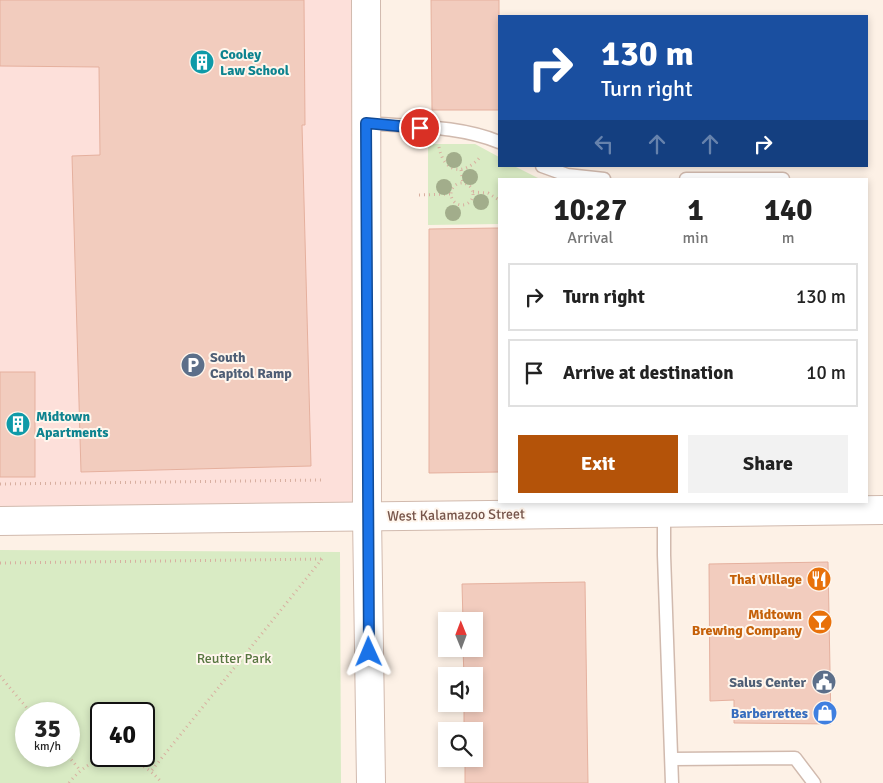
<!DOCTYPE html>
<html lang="en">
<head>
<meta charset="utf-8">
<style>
	body { margin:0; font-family:Signika,sans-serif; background:#f2f2f2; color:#222; height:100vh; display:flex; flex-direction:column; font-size:19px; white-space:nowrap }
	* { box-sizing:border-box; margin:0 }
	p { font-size:16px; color:#767676 }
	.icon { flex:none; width:28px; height:28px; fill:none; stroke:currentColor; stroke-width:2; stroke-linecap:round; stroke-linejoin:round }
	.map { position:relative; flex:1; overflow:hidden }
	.drawer { position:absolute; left:498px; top:178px; width:370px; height:325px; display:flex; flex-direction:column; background:#fff; border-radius:0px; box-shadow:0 2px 8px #0003 }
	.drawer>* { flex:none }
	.guide { position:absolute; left:498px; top:15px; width:370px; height:152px; border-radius:0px; box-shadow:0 2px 8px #0003; background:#1a4fa0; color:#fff; overflow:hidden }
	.needle { width:32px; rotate:359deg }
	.tools { position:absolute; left:438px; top:612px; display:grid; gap:10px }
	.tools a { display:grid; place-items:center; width:45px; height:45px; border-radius:0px; background:#fff; box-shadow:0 2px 8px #0003; font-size:25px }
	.speed { position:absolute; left:15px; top:702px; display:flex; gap:10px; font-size:25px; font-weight:700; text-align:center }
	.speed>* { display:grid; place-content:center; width:65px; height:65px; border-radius:50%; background:#fff; box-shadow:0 2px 8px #0003; line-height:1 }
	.speed small { font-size:12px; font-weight:400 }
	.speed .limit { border:2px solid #111; border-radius:8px; background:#fff; color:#111 }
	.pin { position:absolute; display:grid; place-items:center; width:42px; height:42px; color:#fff; margin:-21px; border:2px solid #fff; border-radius:50%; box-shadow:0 1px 5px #0007 }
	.me { position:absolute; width:55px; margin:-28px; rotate:359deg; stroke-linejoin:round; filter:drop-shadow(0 0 4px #0008) }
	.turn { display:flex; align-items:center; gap:18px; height:105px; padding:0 20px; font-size:22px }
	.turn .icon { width:65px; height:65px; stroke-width:2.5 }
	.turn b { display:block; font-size:35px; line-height:42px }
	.lanes { display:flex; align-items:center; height:48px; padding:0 20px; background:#0003; justify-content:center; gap:25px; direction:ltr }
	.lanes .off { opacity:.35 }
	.eta { display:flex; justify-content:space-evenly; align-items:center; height:85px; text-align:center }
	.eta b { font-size:30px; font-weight:700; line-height:35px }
	.button { display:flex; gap:10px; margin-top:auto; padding:10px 20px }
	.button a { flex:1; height:58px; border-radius:0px; background:#b45309; color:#fff; font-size:20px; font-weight:700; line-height:58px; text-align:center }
	.button a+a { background:#f2f2f2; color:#222 }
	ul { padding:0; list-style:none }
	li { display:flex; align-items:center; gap:15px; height:68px; margin:0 10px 8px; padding:0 10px; border:2px solid #e0e0e0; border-radius:0px }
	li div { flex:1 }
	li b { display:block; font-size:19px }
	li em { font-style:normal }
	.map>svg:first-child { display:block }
</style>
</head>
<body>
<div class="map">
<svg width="883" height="783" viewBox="0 0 883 783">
	<rect width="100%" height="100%" fill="#fdf1e6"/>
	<!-- commercial -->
	<polygon fill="#fde0da" points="0,0 366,0 367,516 0,521"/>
	<!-- green -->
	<g fill="#d9ebc4" fill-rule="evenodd">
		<polygon points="428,144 475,144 499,157 499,166 514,166 540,179 499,179 499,224 428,225"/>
		<path d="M0 550 340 552 341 783H0ZM26 714H69V756H26ZM101 714H144V756H101Z"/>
	</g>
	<!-- building -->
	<g fill="#f2ccbe" stroke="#e5b09e">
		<polygon points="0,0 304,0 305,125 302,125 311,466 81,472 72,156 100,155 99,67 0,66"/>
		<polygon points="431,0 499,0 499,110 432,110"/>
		<polygon points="499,228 499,472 429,473 429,229"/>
		<rect x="0" y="372" width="35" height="105"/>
		<polygon points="828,562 831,724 734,723 734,700 710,701 709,564"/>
		<polygon points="585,582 588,783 465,783 465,759 474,759 474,731 464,731 464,704 474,704 474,676 464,676 463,649 474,649 474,621 463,621 462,584"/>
	</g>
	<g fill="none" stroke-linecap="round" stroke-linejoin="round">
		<defs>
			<g id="service">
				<path d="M366 123C410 127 458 125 499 142"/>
				<polyline points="542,166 567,175 604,179"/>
				<polyline points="686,179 783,179"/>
				<polyline points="664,513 664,555 672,783"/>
				<polyline points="672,759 795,758 814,783"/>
			</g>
			<g id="tertiary">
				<polyline points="366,0 367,516 371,783"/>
				<polyline points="0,521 883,510"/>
			</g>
		</defs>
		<!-- service casing -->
		<use href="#service" stroke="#d1baae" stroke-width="15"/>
		<!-- tertiary casing -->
		<use href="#tertiary" stroke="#d1baae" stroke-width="30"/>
		<!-- path -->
		<g stroke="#d8afa0" stroke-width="3" stroke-dasharray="1 4" stroke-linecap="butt">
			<path d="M439 147C444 174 465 176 481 156"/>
			<polyline points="461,170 463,183"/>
			<circle cx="462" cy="194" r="11"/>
			<polyline points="473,192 488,193 499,200"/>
			<polyline points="419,195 450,194"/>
			<polyline points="0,484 322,480"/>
			<polyline points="0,563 322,559"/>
			<polyline points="0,676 32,714"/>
			<polyline points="68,756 80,770"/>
			<polyline points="152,770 322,559"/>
			<path d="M69 783C96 748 135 750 162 783"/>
		</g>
		<!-- service -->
		<use href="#service" stroke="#fff" stroke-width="12"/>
		<!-- tertiary -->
		<use href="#tertiary" stroke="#fff" stroke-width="28"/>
	</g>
	<!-- trees -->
	<g fill="#a2ad8b">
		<circle cx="454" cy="160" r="8"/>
		<circle cx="470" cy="177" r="8"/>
		<circle cx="444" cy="187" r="8"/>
		<circle cx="481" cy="202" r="8"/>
		<circle cx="453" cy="213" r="8"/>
	</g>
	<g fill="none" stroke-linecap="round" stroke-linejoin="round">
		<defs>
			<polyline id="route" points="369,652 366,123 420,128"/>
		</defs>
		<!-- route casing -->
		<use href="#route" stroke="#114b97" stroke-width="12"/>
		<!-- route -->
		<use href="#route" stroke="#1a73e8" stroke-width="9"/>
	</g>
	<!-- icons -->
	<defs>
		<symbol id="building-disc" viewBox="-11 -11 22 22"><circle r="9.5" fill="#0f9aa8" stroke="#fff6ed"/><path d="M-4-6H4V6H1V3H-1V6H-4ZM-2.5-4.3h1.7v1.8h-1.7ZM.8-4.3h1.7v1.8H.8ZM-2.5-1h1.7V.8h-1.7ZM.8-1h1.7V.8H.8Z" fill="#fff"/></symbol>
		<symbol id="parking-disc" viewBox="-11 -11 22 22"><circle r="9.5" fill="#5c6f8a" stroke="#fff6ed"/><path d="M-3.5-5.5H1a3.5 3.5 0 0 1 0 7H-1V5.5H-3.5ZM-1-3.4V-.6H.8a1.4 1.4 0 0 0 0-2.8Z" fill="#fff"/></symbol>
		<symbol id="restaurant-disc" viewBox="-11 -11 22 22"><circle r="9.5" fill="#e8710a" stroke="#fff6ed"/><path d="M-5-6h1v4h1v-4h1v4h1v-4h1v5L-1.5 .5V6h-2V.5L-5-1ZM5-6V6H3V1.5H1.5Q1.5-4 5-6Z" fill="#fff"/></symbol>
		<symbol id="bar-disc" viewBox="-11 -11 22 22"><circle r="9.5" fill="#e8710a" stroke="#fff6ed"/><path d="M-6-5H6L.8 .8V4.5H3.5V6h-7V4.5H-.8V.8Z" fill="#fff"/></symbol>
		<symbol id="civic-disc" viewBox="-11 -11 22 22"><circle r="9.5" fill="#5c6f8a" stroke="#fff6ed"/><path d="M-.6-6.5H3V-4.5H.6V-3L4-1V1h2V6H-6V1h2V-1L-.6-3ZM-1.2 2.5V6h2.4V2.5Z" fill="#fff"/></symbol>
		<symbol id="shop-disc" viewBox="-11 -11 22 22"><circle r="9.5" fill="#3f7fe0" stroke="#fff6ed"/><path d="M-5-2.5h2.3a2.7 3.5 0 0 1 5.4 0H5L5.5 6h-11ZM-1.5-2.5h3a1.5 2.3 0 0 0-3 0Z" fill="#fff"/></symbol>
	</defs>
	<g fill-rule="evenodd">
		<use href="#building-disc" x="188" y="48" width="28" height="28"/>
		<use href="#parking-disc" x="179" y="351" width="28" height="28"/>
		<use href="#building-disc" x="4" y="410" width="28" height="28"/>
		<use href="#restaurant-disc" x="805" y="565" width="28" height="28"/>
		<use href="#bar-disc" x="806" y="608" width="28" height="28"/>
		<use href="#civic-disc" x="810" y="668" width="28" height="28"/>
		<use href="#shop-disc" x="811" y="699" width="28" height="28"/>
	</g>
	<g text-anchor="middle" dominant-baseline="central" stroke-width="4" stroke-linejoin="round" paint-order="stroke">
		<!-- culture labels -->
		<g font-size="14" font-weight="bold" fill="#0d838f" stroke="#fff6ed" text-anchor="start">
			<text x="220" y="54">Cooley<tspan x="220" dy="16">Law School</tspan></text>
			<text x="36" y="416">Midtown<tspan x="36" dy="16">Apartments</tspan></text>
		</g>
		<!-- service labels -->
		<g font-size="14" font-weight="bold" fill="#4e5e75" stroke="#fff6ed" text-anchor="start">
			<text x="210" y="357">South<tspan x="210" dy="16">Capitol Ramp</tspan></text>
			<text x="806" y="682" text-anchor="end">Salus Center</text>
		</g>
		<!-- street labels -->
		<g font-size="14" fill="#77554a" stroke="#fff6ed">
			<text transform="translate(456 515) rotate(-1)">West Kalamazoo Street</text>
		</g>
		<!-- food labels -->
		<g font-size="14" font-weight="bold" fill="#c56008" stroke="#fff6ed" text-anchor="end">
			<text x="802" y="579">Thai Village</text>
			<text x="802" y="614">Midtown<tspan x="802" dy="16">Brewing Company</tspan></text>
		</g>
		<!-- park labels -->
		<g font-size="14" fill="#577640" stroke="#fff6ed">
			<text x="234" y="658">Reutter Park</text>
		</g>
		<!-- shop labels -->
		<g font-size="14" font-weight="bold" fill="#366cbe" stroke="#fff6ed" text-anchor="end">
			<text x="808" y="713">Barberrettes</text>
		</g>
	</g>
</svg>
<div class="tools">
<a><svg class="needle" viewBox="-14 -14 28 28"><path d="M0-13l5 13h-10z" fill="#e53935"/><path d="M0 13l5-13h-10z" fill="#767676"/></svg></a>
<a><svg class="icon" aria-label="sound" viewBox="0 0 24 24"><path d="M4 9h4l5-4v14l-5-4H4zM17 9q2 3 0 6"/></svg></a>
<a><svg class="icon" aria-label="search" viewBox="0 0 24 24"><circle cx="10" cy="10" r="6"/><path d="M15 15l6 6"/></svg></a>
</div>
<div class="speed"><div>35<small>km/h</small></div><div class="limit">40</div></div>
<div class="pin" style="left:420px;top:128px;background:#d93025"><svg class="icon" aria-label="arrive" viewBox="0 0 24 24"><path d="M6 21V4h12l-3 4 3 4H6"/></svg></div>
<svg class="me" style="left:369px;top:652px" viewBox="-20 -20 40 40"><path d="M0-17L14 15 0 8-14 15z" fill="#1a73e8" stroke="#fff" stroke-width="4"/></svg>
<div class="guide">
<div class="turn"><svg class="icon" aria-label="right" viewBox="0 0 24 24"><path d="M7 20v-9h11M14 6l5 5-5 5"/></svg><div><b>130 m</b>Turn right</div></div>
<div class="lanes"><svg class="icon off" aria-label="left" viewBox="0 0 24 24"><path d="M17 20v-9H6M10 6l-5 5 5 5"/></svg><svg class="icon off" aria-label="ahead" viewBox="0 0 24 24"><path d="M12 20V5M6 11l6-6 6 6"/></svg><svg class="icon off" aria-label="ahead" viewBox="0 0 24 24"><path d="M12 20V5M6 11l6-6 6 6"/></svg><svg class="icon" aria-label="right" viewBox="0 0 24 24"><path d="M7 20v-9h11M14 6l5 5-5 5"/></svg></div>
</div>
<section class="drawer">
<div class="eta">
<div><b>10:27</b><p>Arrival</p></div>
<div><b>1</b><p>min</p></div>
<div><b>140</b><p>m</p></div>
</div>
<ul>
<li><svg class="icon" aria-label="right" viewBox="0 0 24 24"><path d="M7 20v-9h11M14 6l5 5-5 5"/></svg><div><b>Turn right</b></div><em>130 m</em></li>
<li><svg class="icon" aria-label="arrive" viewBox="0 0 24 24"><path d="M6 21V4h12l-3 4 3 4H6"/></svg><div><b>Arrive at destination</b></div><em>10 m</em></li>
</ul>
<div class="button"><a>Exit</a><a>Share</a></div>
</section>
</div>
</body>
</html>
